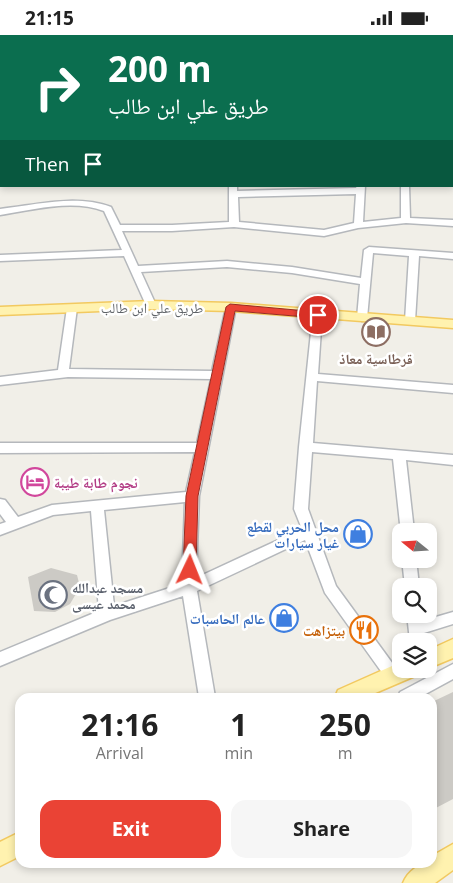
<!DOCTYPE html>
<html lang="en">
<head>
<meta charset="utf-8">
<style>
	body { margin:0; font-family:"Open Sans","Noto Naskh Arabic",sans-serif; background:#f6f6f6; color:#222; height:100vh; display:flex; flex-direction:column; font-size:19px; white-space:nowrap }
	* { box-sizing:border-box; margin:0 }
	p { font-size:16px; color:#767676 }
	.icon { flex:none; width:28px; height:28px; fill:none; stroke:currentColor; stroke-width:2; stroke-linecap:round; stroke-linejoin:round }
	.map { position:relative; flex:1; overflow:hidden }
	.panel { position:absolute; left:15px; top:658px; width:422px; height:175px; display:flex; flex-direction:column; background:#fff; border-radius:15px; box-shadow:0 2px 8px #0003 }
	.panel>* { flex:none }
	.banner { position:absolute; left:0px; top:0px; width:454px; height:152px; box-shadow:0 2px 8px #0003; background:#0b6e4f; color:#fff; overflow:hidden }
	.needle { width:32px; rotate:288deg }
	.tools { position:absolute; left:392px; top:488px; display:grid; gap:10px }
	.tools a { display:grid; place-items:center; width:45px; height:45px; border-radius:10px; background:#fff; box-shadow:0 2px 8px #0003; font-size:25px }
	.pin { position:absolute; display:grid; place-items:center; width:42px; height:42px; color:#fff; margin:-21px; border:2px solid #fff; border-radius:50%; box-shadow:0 1px 5px #0007 }
	.me { position:absolute; width:55px; margin:-28px; rotate:2deg; stroke-linejoin:round; filter:drop-shadow(0 0 4px #0008) }
	.turn { display:flex; align-items:center; gap:18px; height:105px; padding:0 25px; font-size:22px }
	.turn .icon { width:65px; height:65px; stroke-width:2.5 }
	.turn b { display:block; font-size:35px; line-height:42px }
	.then { display:flex; align-items:center; height:48px; padding:0 25px; background:#0003; gap:10px; font-size:19px }
	.eta { display:flex; justify-content:space-evenly; align-items:center; height:85px; text-align:center }
	.eta b { font-size:30px; font-weight:700; line-height:35px }
	.button { display:flex; gap:10px; margin-top:auto; padding:10px 25px }
	.button a { flex:1; height:58px; border-radius:15px; background:#ea4335; color:#fff; font-size:20px; font-weight:700; line-height:58px; text-align:center }
	.button a+a { background:#f6f6f6; color:#222 }
	.status { display:flex; justify-content:space-between; align-items:center; height:35px; padding:0 25px; background:#fff; direction:ltr }
	.status svg { height:14px; fill:currentColor }
	.map>svg:first-child { display:block }
</style>
</head>
<body>
<div class="status"><b>21:15</b><svg viewBox="0 0 49 12"><path d="M0 12V9h3v3zM5 12V6h3v6zM10 12V3h3v9zM15 12V0h3v12zM26 1h20v11H26zM47 4h2v5h-2z"/></svg></div>
<div class="map">
<svg width="453" height="848" viewBox="0 0 453 848">
	<rect width="100%" height="100%" fill="#f1efe8"/>
	<!-- building -->
	<g fill="#cccac5">
		<polygon points="51,533 77,540 80,552 70,569 55,577 34,576 28,542"/>
		<polygon points="453,657 453,764 432,775 432,667"/>
	</g>
	<g fill="none" stroke-linecap="round" stroke-linejoin="round">
		<defs>
			<g id="minor">
				<polygon points="0,0 9,0 0,3"/>
				<polygon points="94,0 101,0 101,1 95,1"/>
				<polygon points="127,0 134,0 134,1 128,1"/>
				<polygon points="212,0 220,0 220,1 213,1"/>
				<polygon points="280,0 287,0 287,1 281,1"/>
				<polygon points="380,0 388,0 388,1 381,1"/>
				<polygon points="433,0 440,0 440,1 434,1"/>
				<rect x="0" y="13" width="1" height="7"/>
				<rect x="452" y="22" width="1" height="4"/>
				<rect x="0" y="42" width="1" height="4"/>
				<polygon points="453,58 453,63 452,63 452,58"/>
				<rect x="452" y="88" width="1" height="4"/>
				<rect x="452" y="104" width="1" height="4"/>
				<path d="M229 151H237V156L356 153 357 151H365L363 187 401 183V151H409L410 183 453 185V191L406 188 358 193 324 201 234 192 172 196H122L138 231 227 226 292 232 361 243 364 215 369 212 453 218V224L419 221 415 286 410 289 405 286 409 221 373 218 367 283 362 286 357 283 360 249 292 238 227 232 141 237 156 270 151 273 146 270 124 221 0 226V220L122 215 104 176C72 164 33 175 0 180V174C37 170 75 159 111 172L120 190H172L229 187ZM356 159 354 188 324 195 239 187 238 162Z"/>
				<path d="M231 269 236 272 199 461 196 543 302 494 294 474 299 412 313 278H321L322 280 318 339 453 350V358L317 346 313 408 453 420V430L406 425 414 496H401V498L393 424 312 417 308 474 336 551 398 636 401 641 398 646 393 648 388 646 325 558 305 505 197 556 215 662H199L183 561 110 585 0 631V617L99 576 91 476 53 480 0 500V489L6 487 0 479V464L5 465 18 482 52 470 186 457 195 417 0 418V408H197L211 344 68 342 0 350V342L58 335 67 273 72 270 77 273 69 334 212 336 226 272ZM185 467 182 549 114 571 104 475Z"/>
				<polygon points="402,524 416,524 419,551 405,551"/>
				<polygon points="453,577 453,589 424,598 424,606 410,606 407,579 421,579 422,586"/>
				<polygon points="453,629 453,644 420,662 398,662 400,657"/>
			</g>
			<g id="major">
				<polygon points="449,0 453,0 453,5 452,1"/>
				<rect x="0" y="65" width="1" height="6"/>
				<polygon points="151,266 231,268 453,285 453,293 231,276 151,274 0,280 0,272"/>
				<polygon points="453,604 453,623 429,633 429,615"/>
				<polygon points="401,627 401,634 418,634 415,641 366,662 335,662 338,655"/>
				<polygon points="20,797 20,821 0,831 0,807"/>
				<path d="M453 809V835L435 848H403C408 836 419 828 432 828V821Z"/>
			</g>
		</defs>
		<!-- minor casing -->
		<use href="#minor" stroke="#b5b8bc" stroke-width="3"/>
		<!-- major casing -->
		<use href="#major" stroke="#f2c960" stroke-width="3"/>
		<!-- minor -->
		<use href="#minor" fill="#fff" fill-rule="evenodd"/>
		<!-- major -->
		<use href="#major" fill="#fff2af" fill-rule="evenodd"/>
	</g>
	<!-- route -->
	<polygon fill="#ea4335" stroke="#982c22" points="230,269 318,277 322,280 318,283 235,276 198,461 196,535 194,539 190,540 185,539 183,535 186,461 226,272"/>
	<!-- icons -->
	<defs>
		<symbol id="library-ring" viewBox="-11 -11 22 22"><circle r="9.5" fill="#fff" stroke="#8d6e63" stroke-width="1.5"/><path d="M-6-4Q-3-5.5-.7-3.5V5Q-3 3-6 4ZM6-4Q3-5.5 .7-3.5V5Q3 3 6 4Z" fill="#8d6e63"/></symbol>
		<symbol id="hotel-ring" viewBox="-11 -11 22 22"><circle r="9.5" fill="#fff" stroke="#d1479c" stroke-width="1.5"/><path d="M-6-4.5h1.5V1H6V5H4.5V3h-9V5H-6ZM-4 0a1.8 1.8 0 1 1 3.6 0ZM.5 0V-2.5h3Q6-2.5 6 0Z" fill="#d1479c"/></symbol>
		<symbol id="shop-ring" viewBox="-11 -11 22 22"><circle r="9.5" fill="#fff" stroke="#3f7fe0" stroke-width="1.5"/><path d="M-5-2.5h2.3a2.7 3.5 0 0 1 5.4 0H5L5.5 6h-11ZM-1.5-2.5h3a1.5 2.3 0 0 0-3 0Z" fill="#3f7fe0"/></symbol>
		<symbol id="mosque-ring" viewBox="-11 -11 22 22"><circle r="9.5" fill="#fff" stroke="#6b7280" stroke-width="1.5"/><path d="M3.5-4.9A6 6 0 1 0 3.5 4.9A5 5 0 1 1 3.5-4.9Z" fill="#6b7280"/></symbol>
		<symbol id="restaurant-ring" viewBox="-11 -11 22 22"><circle r="9.5" fill="#fff" stroke="#e8710a" stroke-width="1.5"/><path d="M-5-6h1v4h1v-4h1v4h1v-4h1v5L-1.5 .5V6h-2V.5L-5-1ZM5-6V6H3V1.5H1.5Q1.5-4 5-6Z" fill="#e8710a"/></symbol>
	</defs>
	<g fill-rule="evenodd">
		<use href="#library-ring" x="360" y="281" width="32" height="32"/>
		<use href="#hotel-ring" x="19" y="431" width="32" height="32"/>
		<use href="#shop-ring" x="342" y="483" width="32" height="32"/>
		<use href="#mosque-ring" x="37" y="544" width="32" height="32"/>
		<use href="#shop-ring" x="268" y="567" width="32" height="32"/>
		<use href="#restaurant-ring" x="348" y="579" width="32" height="32"/>
	</g>
	<g text-anchor="middle" dominant-baseline="central" stroke-width="5" stroke-linejoin="round" paint-order="stroke">
		<!-- street labels -->
		<g font-size="14" fill="#5f6368" stroke="#fff">
			<text x="152" y="272">طريق علي ابن طالب</text>
		</g>
		<!-- education labels -->
		<g font-size="14" font-weight="bold" fill="#785e54" stroke="#fff">
			<text x="376" y="323">قرطاسية معاذ</text>
		</g>
		<!-- hotel labels -->
		<g font-size="14" font-weight="bold" fill="#b23c85" stroke="#fff" text-anchor="start">
			<text x="54" y="447">نجوم طابة طيبة</text>
		</g>
		<!-- shop labels -->
		<g font-size="14" font-weight="bold" fill="#366cbe" stroke="#fff" text-anchor="end">
			<text x="339" y="491">محل الحربي لقطع<tspan x="339" dy="16">غيار سيارات</tspan></text>
			<text x="265" y="583">عالم الحاسبات</text>
		</g>
		<!-- worship labels -->
		<g font-size="14" font-weight="bold" fill="#5b616d" stroke="#fff" text-anchor="start">
			<text x="72" y="552">مسجد عبدالله<tspan x="72" dy="16">محمد عيسى</tspan></text>
		</g>
		<!-- food labels -->
		<g font-size="14" font-weight="bold" fill="#c56008" stroke="#fff" text-anchor="end">
			<text x="345" y="595">بيتزاهت</text>
		</g>
	</g>
</svg>
<div class="tools">
<a><svg class="needle" viewBox="-14 -14 28 28"><path d="M0-13l5 13h-10z" fill="#e53935"/><path d="M0 13l5-13h-10z" fill="#767676"/></svg></a>
<a><svg class="icon" aria-label="search" viewBox="0 0 24 24"><circle cx="10" cy="10" r="6"/><path d="M15 15l6 6"/></svg></a>
<a><svg class="icon" aria-label="layers" viewBox="0 0 24 24"><path d="M12 4l9 5-9 5-9-5zM3 14l9 5 9-5"/></svg></a>
</div>
<div class="pin" style="left:318px;top:280px;background:#d93025"><svg class="icon" aria-label="arrive" viewBox="0 0 24 24"><path d="M6 21V4h12l-3 4 3 4H6"/></svg></div>
<svg class="me" style="left:190px;top:535px" viewBox="-20 -20 40 40"><path d="M0-17L14 15 0 8-14 15z" fill="#ea4335" stroke="#fff" stroke-width="4"/></svg>
<div class="banner">
<div class="turn"><svg class="icon" aria-label="right" viewBox="0 0 24 24"><path d="M7 20v-9h11M14 6l5 5-5 5"/></svg><div><b>200 m</b>طريق علي ابن طالب</div></div>
<div class="then">Then<svg class="icon" aria-label="arrive" viewBox="0 0 24 24"><path d="M6 21V4h12l-3 4 3 4H6"/></svg></div>
</div>
<section class="panel">
<div class="eta">
<div><b>21:16</b><p>Arrival</p></div>
<div><b>1</b><p>min</p></div>
<div><b>250</b><p>m</p></div>
</div>
<div class="button"><a>Exit</a><a>Share</a></div>
</section>
</div>
</body>
</html>
